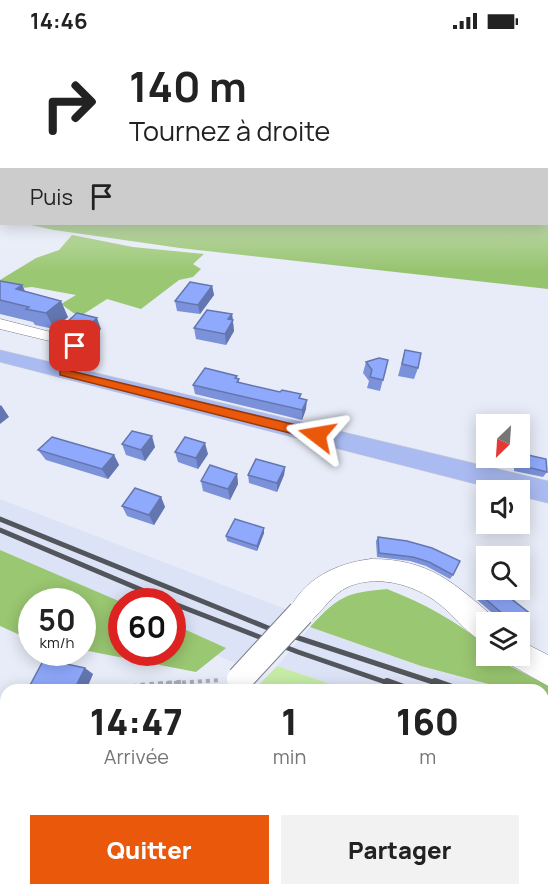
<!DOCTYPE html>
<html lang="fr">
<head>
<meta charset="utf-8">
<style>
	body { margin:0; font-family:Manrope,sans-serif; background:#f2f2f2; color:#222; height:100vh; display:flex; flex-direction:column; font-size:22px; white-space:nowrap }
	* { box-sizing:border-box; margin:0 }
	p { font-size:20px; color:#767676 }
	.icon { flex:none; width:33px; height:33px; fill:none; stroke:currentColor; stroke-width:2; stroke-linecap:round; stroke-linejoin:round }
	.map { position:relative; flex:1; overflow:hidden }
	.details { position:absolute; left:0px; top:642px; width:549px; height:212px; display:flex; flex-direction:column; background:#fff; border-radius:18px 18px 0 0; box-shadow:0 3px 15px #0003 }
	.details>* { flex:none }
	.top-card { position:absolute; left:0px; top:0px; width:549px; height:183px; box-shadow:0 3px 15px #0003; background:#fff; color:#222; overflow:hidden }
	.needle { width:39px; rotate:205deg }
	.buttons { position:absolute; left:476px; top:372px; display:grid; gap:12px }
	.buttons a { display:grid; place-items:center; width:54px; height:54px; border-radius:0px; background:#fff; box-shadow:0 3px 15px #0003; font-size:30px }
	.speed { position:absolute; left:18px; top:546px; display:flex; gap:12px; font-size:30px; font-weight:700; text-align:center }
	.speed>* { display:grid; place-content:center; width:78px; height:78px; border-radius:50%; background:#fff; box-shadow:0 3px 15px #0003; line-height:1 }
	.speed small { font-size:15px; font-weight:400 }
	.speed .limit { border:9px solid #d22; background:#fff; color:#111 }
	.pin { position:absolute; display:grid; place-items:center; width:51px; height:51px; color:#fff; margin:-26px; border-radius:12px; box-shadow:0 3px 9px #0006 }
	.me { position:absolute; width:66px; margin:-33px; rotate:284deg; stroke-linejoin:round; filter:drop-shadow(0 0 4px #0008) }
	.turn { display:flex; align-items:center; gap:21px; height:126px; padding:0 30px; font-size:27px }
	.turn .icon { width:78px; height:78px; stroke-width:2.5 }
	.turn b { display:block; font-size:42px; line-height:51px }
	.then { display:flex; align-items:center; height:57px; padding:0 30px; background:#0003; gap:12px; font-size:22px }
	.eta { display:flex; justify-content:space-evenly; align-items:center; height:102px; text-align:center }
	.eta b { font-size:36px; font-weight:800; line-height:42px }
	.cta { display:flex; gap:12px; margin-top:auto; padding:12px 30px }
	.cta a { flex:1; height:69px; border-radius:0px; background:#ea580c; color:#fff; font-size:24px; font-weight:800; line-height:69px; text-align:center }
	.cta a+a { background:#f2f2f2; color:#222 }
	.status { display:flex; justify-content:space-between; align-items:center; height:42px; padding:0 30px; background:#fff; direction:ltr }
	.status svg { height:16px; fill:currentColor }
	.map>svg:first-child { display:block }
</style>
</head>
<body>
<div class="status"><b>14:46</b><svg viewBox="0 0 49 12"><path d="M0 12V9h3v3zM5 12V6h3v6zM10 12V3h3v9zM15 12V0h3v12zM26 1h20v11H26zM47 4h2v5h-2z"/></svg></div>
<div class="map">
<svg width="548" height="853" viewBox="0 0 548 853">
	<rect width="100%" height="100%" fill="#e7ecf8"/>
	<!-- built -->
	<g fill="#dce3f7">
		<polygon points="0,457 288,568 235,621 173,594 172,560 122,560 121,572 0,519"/>
		<polygon points="310,585 421,624 511,648 349,648 277,624"/>
	</g>
	<!-- green -->
	<g fill="#c5eba5">
		<polygon points="277,624 349,648 254,648"/>
		<polygon points="543,708 548,709 548,778 543,778"/>
	</g>
	<!-- forest -->
	<g fill="#9ac771">
		<polygon points="72,193 133,205 204,212 193,222 201,227 193,235 179,238 141,267 107,257 79,275 61,262 76,253 32,245 0,248 0,238 36,216 59,208"/>
		<polygon points="0,508 121,560 122,610 172,610 173,582 226,606 196,630 83,608 82,560 32,560 31,598 0,584"/>
		<path d="M387 547C423 561 457 579 486 604V614H497L506 622 548 644V658L543 657V648H511L421 624 310 585C339 554 345 551 387 547Z"/>
	</g>
	<!-- water -->
	<polygon fill="#96c36e" points="548,125 548,247 180,206 54,188 26,182 548,182"/>
	<g fill="none" stroke-linecap="round" stroke-linejoin="round">
		<defs>
			<g id="minor">
				<polygon points="0,277 74,296 87,308 80,324 70,334 58,334 55,330 67,318 70,309 62,302 0,287"/>
				<path d="M371 517C430 517 454 541 496 577L497 580H486V601C469 594 458 578 444 566 420 544 381 532 350 544 329 552 321 576 301 584L292 580 288 571C302 537 337 521 371 517Z"/>
				<polygon points="519,598 548,613 548,644 509,622 505,614 519,614"/>
				<polygon points="6,759 6,793 0,794 0,760"/>
				<polygon points="543,793 548,795 548,831 543,829"/>
				<polygon points="73,848 111,848 109,853 71,853"/>
				<polygon points="334,848 372,848 371,853 333,853"/>
			</g>
			<polygon id="major" points="0,308 548,439 548,461 519,454 519,448 499,448 0,320"/>
		</defs>
		<!-- minor casing -->
		<use href="#minor" stroke="#797e89" stroke-width="1"/>
		<!-- major casing -->
		<use href="#major" stroke="#cbcbcd" stroke-width="1"/>
		<!-- path-far1 -->
		<polyline stroke="#aaaeb8" stroke-width="4" stroke-dasharray="4 4" stroke-linecap="butt" points="158,642 220,638"/>
		<!-- path -->
		<g stroke="#aaaeb8" stroke-width="4.5" stroke-dasharray="4.5 4.5" stroke-linecap="butt">
			<polyline points="114,648 140,643 182,640"/>
			<polyline points="0,666 6,666"/>
		</g>
		<!-- minor -->
		<use href="#minor" fill="#fff" fill-rule="evenodd"/>
		<!-- major -->
		<use href="#major" fill="#aabbf2" fill-rule="evenodd"/>
		<!-- rail-far1 -->
		<g stroke="#52555b" stroke-width="5">
			<polyline points="0,477 268,586 439,642"/>
			<polyline points="0,488 170,560"/>
			<polyline points="172,561 298,610 391,642"/>
		</g>
		<!-- rail -->
		<g stroke="#52555b" stroke-width="8">
			<polyline points="387,640 409,648"/>
			<polyline points="435,640 458,648"/>
			<polyline points="543,672 548,673"/>
			<polyline points="543,687 548,689"/>
		</g>
		<defs>
			<polyline id="minor-bridge" points="240,637 301,571"/>
		</defs>
		<!-- minor-bridge casing -->
		<use href="#minor-bridge" stroke="#797e89" stroke-width="28" stroke-linecap="butt"/>
		<!-- minor-bridge -->
		<use href="#minor-bridge" stroke="#fff" stroke-width="26"/>
	</g>
	<!-- wall -->
	<g fill="#7b91d9">
		<polygon points="0,239 22,243 25,250 68,275 54,287 35,283 33,280 0,272"/>
		<polygon points="212,244 214,253 200,272 177,269 175,259"/>
		<polygon points="232,272 234,289 226,303 196,297 194,286"/>
		<polygon points="65,282 101,287 88,300 70,293"/>
		<polygon points="405,308 418,326 414,337 398,334"/>
		<polygon points="388,318 380,349 367,346 369,339 363,331 366,320"/>
		<polygon points="237,334 237,336 239,337 239,341 280,350 301,352 300,356 306,367 302,378 195,352 193,343"/>
		<polygon points="122,402 155,405 145,419 126,413"/>
		<polygon points="38,408 114,413 119,423 108,437 46,418"/>
		<polygon points="175,410 208,412 198,427 178,420"/>
		<polygon points="514,416 519,416 547,430 543,435 514,429"/>
		<polygon points="285,425 284,433 277,450 249,441 248,433"/>
		<polygon points="237,432 238,442 230,458 203,449 201,439"/>
		<polygon points="161,455 165,465 154,483 127,474 122,464"/>
		<polygon points="264,491 257,509 227,499 226,494"/>
		<polygon points="378,495 407,499 453,533 450,537 426,524 410,519 377,515 376,499"/>
		<polygon points="486,546 486,548 519,580 503,580 476,557"/>
		<polygon points="93,632 86,648 30,648 28,647"/>
	</g>
	<!-- shaded-wall -->
	<g fill="#6476b0">
		<polygon points="22,243 30,260 16,247"/>
		<polygon points="212,244 214,253 200,272 198,263"/>
		<polygon points="61,259 68,275 54,287 46,271"/>
		<polygon points="232,272 234,289 226,303 225,292 228,277"/>
		<polygon points="97,276 101,287 88,300 83,289"/>
		<polygon points="307,358 306,367 302,378 302,368"/>
		<polygon points="1,363 9,375 0,382 0,364"/>
		<polygon points="152,394 155,405 145,419 141,408"/>
		<polygon points="205,401 208,412 198,427 196,416"/>
		<polygon points="114,413 119,423 108,437 102,427"/>
		<polygon points="285,425 284,433 277,450 277,441"/>
		<polygon points="237,432 238,442 230,458 228,447"/>
		<polygon points="161,455 165,465 154,483 149,473"/>
		<polygon points="264,486 264,491 257,509 257,504"/>
		<polygon points="85,626 93,632 86,648 84,648 76,644"/>
		<polygon points="4,718 6,718 6,744 0,744"/>
		<polygon points="53,848 60,848 60,853 41,853"/>
	</g>
	<!-- building -->
	<g fill="#8fa9fc" stroke="#6476b0" stroke-width="1.5">
		<polygon points="0,239 22,243 16,247 61,259 46,271 26,267 29,265 0,258"/>
		<polygon points="190,240 212,244 198,263 175,259"/>
		<polygon points="207,268 232,272 228,277 233,278 225,292 194,286"/>
		<polygon points="77,271 97,276 83,289 65,282"/>
		<polygon points="405,308 421,311 418,326 402,322"/>
		<polygon points="379,316 388,318 383,338 370,335 372,328 366,320"/>
		<polygon points="205,326 237,334 235,336 239,337 237,340 280,350 282,348 301,352 299,356 307,358 302,368 193,343"/>
		<polygon points="132,389 152,394 141,408 122,402"/>
		<polygon points="52,395 114,413 102,427 38,408"/>
		<polygon points="185,395 205,401 196,416 175,410"/>
		<polygon points="519,411 546,417 547,430 519,423"/>
		<polygon points="256,417 285,425 277,441 248,433"/>
		<polygon points="210,423 237,432 228,447 201,439"/>
		<polygon points="135,446 161,455 149,473 122,464"/>
		<polygon points="235,477 264,486 257,504 226,494"/>
		<polygon points="378,495 407,499 432,506 460,519 453,533 429,520 413,515 379,511"/>
		<polygon points="486,547 500,548 528,570 519,583 519,580 512,580 481,553"/>
		<polygon points="44,617 85,626 76,644 55,648 28,647"/>
		<polygon points="0,718 4,718 0,740"/>
		<polygon points="404,848 415,848 415,852"/>
	</g>
	<!-- sky -->
	<linearGradient id="sky" x2="0" y2="1"><stop stop-color="#87bab7"/><stop offset="0.48" stop-color="#f4f6fc"/><stop offset="1" stop-color="#f4f6fc" stop-opacity="0"/></linearGradient>
	<rect width="548" height="230" fill="url(#sky)"/>
	<!-- route -->
	<polygon fill="#ea580c" stroke="#983908" stroke-width="1.5" points="75,301 84,308 83,315 71,329 317,388 324,393 317,398 60,333 60,328 72,314 74,309 70,304"/>
</svg>
<div class="buttons">
<a><svg class="needle" viewBox="-14 -14 28 28"><path d="M0-13l5 13h-10z" fill="#e53935"/><path d="M0 13l5-13h-10z" fill="#767676"/></svg></a>
<a><svg class="icon" aria-label="sound" viewBox="0 0 24 24"><path d="M4 9h4l5-4v14l-5-4H4zM17 9q2 3 0 6"/></svg></a>
<a><svg class="icon" aria-label="search" viewBox="0 0 24 24"><circle cx="10" cy="10" r="6"/><path d="M15 15l6 6"/></svg></a>
<a><svg class="icon" aria-label="layers" viewBox="0 0 24 24"><path d="M12 4l9 5-9 5-9-5zM3 14l9 5 9-5"/></svg></a>
</div>
<div class="speed"><div>50<small>km/h</small></div><div class="limit">60</div></div>
<div class="pin" style="left:75px;top:304px;background:#d93025"><svg class="icon" aria-label="arrive" viewBox="0 0 24 24"><path d="M6 21V4h12l-3 4 3 4H6"/></svg></div>
<svg class="me" style="left:317px;top:393px" viewBox="-20 -20 40 40"><path d="M0-17L14 15 0 8-14 15z" fill="#ea580c" stroke="#fff" stroke-width="4"/></svg>
<div class="top-card">
<div class="turn"><svg class="icon" aria-label="right" viewBox="0 0 24 24"><path d="M7 20v-9h11M14 6l5 5-5 5"/></svg><div><b>140 m</b>Tournez à droite</div></div>
<div class="then">Puis<svg class="icon" aria-label="arrive" viewBox="0 0 24 24"><path d="M6 21V4h12l-3 4 3 4H6"/></svg></div>
</div>
<section class="details">
<div class="eta">
<div><b>14:47</b><p>Arrivée</p></div>
<div><b>1</b><p>min</p></div>
<div><b>160</b><p>m</p></div>
</div>
<div class="cta"><a>Quitter</a><a>Partager</a></div>
</section>
</div>
</body>
</html>
